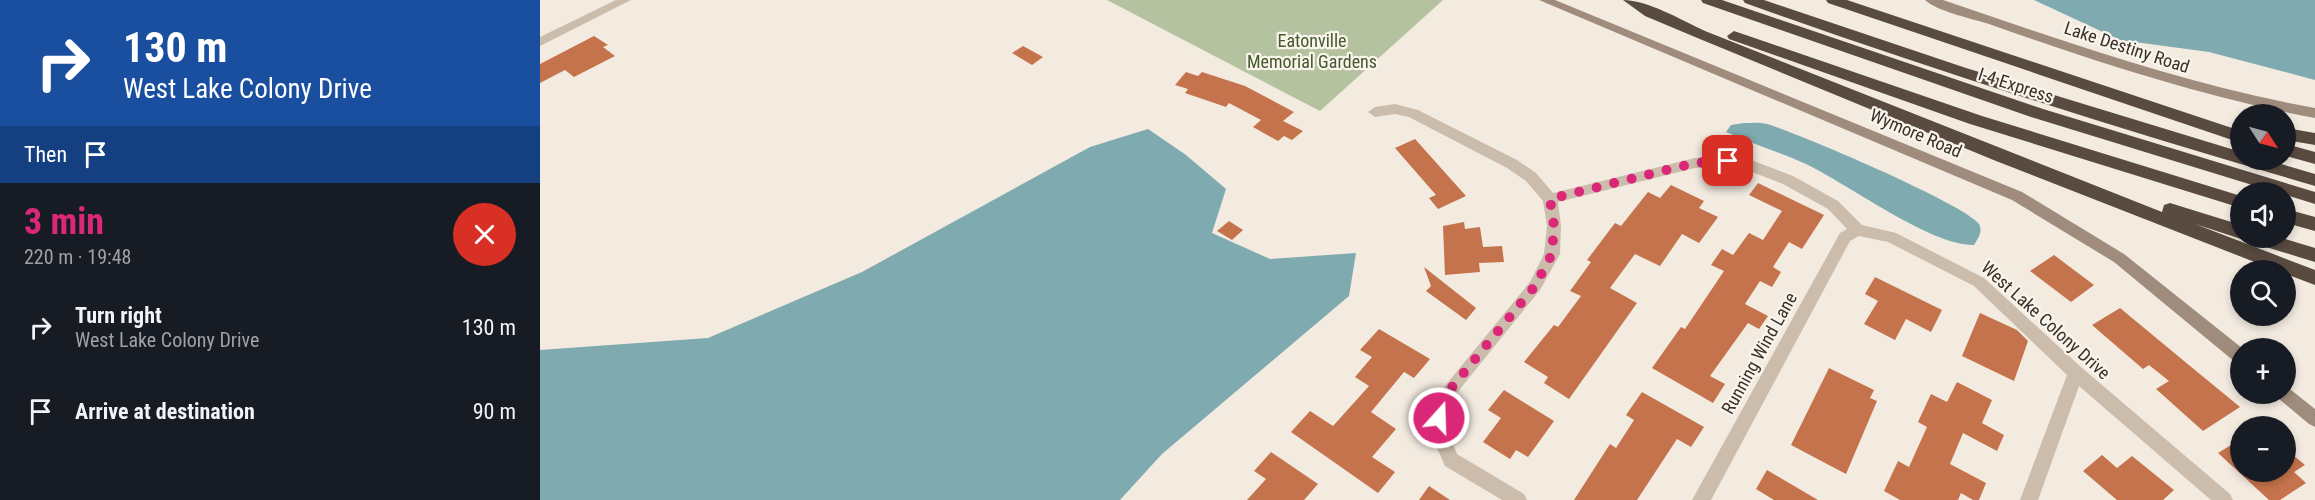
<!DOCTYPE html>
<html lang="en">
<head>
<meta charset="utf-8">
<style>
	body { margin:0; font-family:"Roboto Condensed",sans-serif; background:#20242c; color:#f1f3f6; height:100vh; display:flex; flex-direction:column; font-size:22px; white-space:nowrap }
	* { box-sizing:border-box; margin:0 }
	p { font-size:20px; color:#9ea1a6 }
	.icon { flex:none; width:33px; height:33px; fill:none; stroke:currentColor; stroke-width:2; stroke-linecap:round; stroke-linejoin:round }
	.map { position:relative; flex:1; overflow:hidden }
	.details { display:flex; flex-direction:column; background:#171b24; width:540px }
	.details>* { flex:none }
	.guide { background:#1a4fa0; color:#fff; overflow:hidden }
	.needle { width:39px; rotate:126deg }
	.fabs { position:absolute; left:1690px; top:104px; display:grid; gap:12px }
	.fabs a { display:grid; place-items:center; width:66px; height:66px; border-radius:50%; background:#171b24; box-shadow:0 3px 9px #0003; font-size:30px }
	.pin { position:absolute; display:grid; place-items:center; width:51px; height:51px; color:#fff; margin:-26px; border-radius:12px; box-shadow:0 3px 9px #0006 }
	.me { position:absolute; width:66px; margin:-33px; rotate:20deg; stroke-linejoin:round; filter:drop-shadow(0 0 4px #0008) }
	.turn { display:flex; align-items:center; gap:21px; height:126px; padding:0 24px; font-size:27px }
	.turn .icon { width:78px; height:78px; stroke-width:2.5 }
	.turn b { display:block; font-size:42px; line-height:51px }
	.then { display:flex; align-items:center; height:57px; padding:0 24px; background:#0003; gap:12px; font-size:22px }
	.round { display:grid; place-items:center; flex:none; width:63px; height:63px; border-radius:32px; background:#20242c }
	.headline { display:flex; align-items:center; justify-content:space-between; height:102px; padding:0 24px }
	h1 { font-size:36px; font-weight:700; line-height:45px; color:#db2777 }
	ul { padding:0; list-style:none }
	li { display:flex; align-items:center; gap:18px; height:84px; padding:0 24px }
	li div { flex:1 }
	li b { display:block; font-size:22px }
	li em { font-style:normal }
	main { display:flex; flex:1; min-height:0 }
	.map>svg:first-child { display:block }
</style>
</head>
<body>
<main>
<section class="details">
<div class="guide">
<div class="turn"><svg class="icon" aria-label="right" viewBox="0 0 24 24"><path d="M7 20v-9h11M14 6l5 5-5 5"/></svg><div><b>130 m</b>West Lake Colony Drive</div></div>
<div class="then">Then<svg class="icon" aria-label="arrive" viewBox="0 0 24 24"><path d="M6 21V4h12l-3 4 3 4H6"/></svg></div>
</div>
<div class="headline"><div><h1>3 min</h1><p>220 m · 19:48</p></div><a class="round" style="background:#d93025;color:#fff"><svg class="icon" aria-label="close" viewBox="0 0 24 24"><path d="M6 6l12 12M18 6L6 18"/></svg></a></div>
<ul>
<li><svg class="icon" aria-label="right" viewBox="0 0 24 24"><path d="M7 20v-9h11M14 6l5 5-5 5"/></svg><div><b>Turn right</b><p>West Lake Colony Drive</p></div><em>130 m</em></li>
<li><svg class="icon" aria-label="arrive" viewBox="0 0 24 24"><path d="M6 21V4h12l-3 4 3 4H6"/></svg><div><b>Arrive at destination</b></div><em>90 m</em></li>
</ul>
</section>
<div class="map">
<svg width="1775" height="500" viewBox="0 0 1775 500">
	<rect width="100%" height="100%" fill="#f3ebe0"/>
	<!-- green -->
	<polygon fill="#b4c29f" points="567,0 903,0 780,111"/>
	<!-- water -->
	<g fill="#7eaab0">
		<polygon points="1494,0 1775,0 1775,80 1669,52 1580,40"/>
		<path d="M1204 123C1212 123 1220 122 1227 124 1256 132 1427 205 1439 224 1443 232 1438 238 1434 245 1391 246 1308 184 1266 164 1240 152 1212 144 1186 132L1191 125Z"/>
		<polygon points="608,129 646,155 686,189 672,233 730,259 816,253 809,296 622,454 580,500 0,500 0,350 168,338 322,272 550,147"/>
	</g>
	<!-- building -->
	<g fill="#c5734c">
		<polygon points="54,36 68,45 63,47 75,56 34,77 25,70 0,83 0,64"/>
		<polygon points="483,46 503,57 492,65 472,53"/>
		<polygon points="646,72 658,76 662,72 705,86 754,112 743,121 763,131 752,140 744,136 738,141 713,127 721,120 689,103 686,107 645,93 648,89 635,85"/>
		<polygon points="875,139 926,196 898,209 889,198 896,195 855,148"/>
		<polygon points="1218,183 1284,215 1262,249 1249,242 1233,267 1241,272 1232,287 1220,281 1205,304 1228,316 1219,329 1208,323 1170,376 1185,384 1173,403 1112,368 1141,327 1145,329 1184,271 1171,265 1182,249 1193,255 1209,233 1223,240 1242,211 1209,195"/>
		<polygon points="1131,185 1164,201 1159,208 1178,217 1159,243 1142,234 1120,266 1095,254 1070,288 1097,303 1029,399 1004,383 1008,377 984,362 1014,325 1018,327 1041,296 1030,291 1051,262 1047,260 1075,223 1081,226 1108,192 1120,198"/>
		<polygon points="689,221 703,230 692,240 677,231"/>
		<polygon points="924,222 925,229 940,227 943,247 962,246 964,262 939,263 940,272 905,275 903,226"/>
		<polygon points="1514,255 1554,285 1531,302 1490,271"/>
		<polygon points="884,267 936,308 926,320 886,291 891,286"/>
		<polygon points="1335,277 1402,310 1391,332 1366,319 1355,340 1324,324 1338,301 1325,294"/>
		<polygon points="1580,308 1644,361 1700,407 1663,431 1616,389 1629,381 1609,365 1603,369 1552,325"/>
		<polygon points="1440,313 1477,330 1488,341 1474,381 1422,356"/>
		<polygon points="839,329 890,359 874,378 864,372 831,412 856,429 832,457 855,472 838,493 751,432 770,411 793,426 829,386 815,377 832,357 820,350"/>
		<polygon points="1289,368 1334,390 1330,398 1337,401 1306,474 1251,445"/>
		<polygon points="1417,382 1452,400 1442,423 1464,435 1457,451 1423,433 1410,464 1446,483 1439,500 1433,500 1421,493 1418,500 1360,500 1344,491 1358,461 1369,467 1387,427 1378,422 1391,394 1407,402"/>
		<polygon points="964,390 1014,421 988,457 976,450 970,459 943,442 961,418 948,410"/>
		<polygon points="1102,392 1164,427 1151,447 1137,439 1097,500 1034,500 1070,444 1076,448 1094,420 1086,415"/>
		<polygon points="1701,439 1701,471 1746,471 1746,449 1765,465 1754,472 1766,483 1740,500 1729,500 1678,453"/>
		<polygon points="731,452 778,484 764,500 707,500 726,479 714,471"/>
		<polygon points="1562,455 1577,468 1592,456 1634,490 1623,500 1577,500 1543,471"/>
		<polygon points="1227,470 1278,500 1234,500 1216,489"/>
		<polygon points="889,486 910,500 879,500"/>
	</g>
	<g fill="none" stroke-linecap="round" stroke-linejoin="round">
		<!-- street -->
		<g fill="#cbbcab" fill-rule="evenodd">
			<polygon points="76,0 91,0 0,46 0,37"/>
			<polygon points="855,104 878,110 977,160 996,173 1013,193 1155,158 1188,156 1214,161 1253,176 1298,201 1322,225 1356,233 1444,278 1542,368 1690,494 1693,500 1671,500 1539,386 1498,500 1480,500 1527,375 1434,286 1348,242 1319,236 1310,241 1171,500 1152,500 1300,233 1307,229 1288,209 1243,184 1207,170 1188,166 1155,168 1018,202 1021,226 1020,254 1000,290 907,405 908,432 917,454 984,494 987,500 962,500 905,466 890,432 891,403 990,282 1004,254 1007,226 1003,201 986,181 967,168 869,117 855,114 835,117 828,112 835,107"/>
		</g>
		<!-- secondary -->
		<g fill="#9f8c7c" fill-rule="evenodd">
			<polygon points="999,0 1015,0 1482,192 1584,254 1702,348 1701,364 1695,362 1574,262 1472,200"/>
			<path d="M1385 0H1403C1526 42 1647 85 1775 108V118C1663 97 1556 62 1449 24 1433 19 1396 11 1385 0Z"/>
			<polygon points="1746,386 1775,409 1775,427 1769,424 1738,398 1736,393 1746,393"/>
		</g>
		<!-- highway -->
		<g fill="#5a4b41" fill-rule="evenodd">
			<path d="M1083 0C1108 0 1141 20 1165 31L1622 212 1624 205 1630 203 1701 225V237H1707L1701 239 1655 224 1775 270V285L1746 274V270H1735L1456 161 1155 37 1105 16Z"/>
			<polygon points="1161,0 1182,0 1503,109 1775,192 1775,204 1746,195 1746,192 1735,192 1491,117 1163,3"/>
			<path d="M1203 0H1224L1426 68 1701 152V159H1724L1775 174V186C1583 130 1393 70 1205 3Z"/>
			<polygon points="1286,0 1307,0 1701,131 1701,143 1288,3"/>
			<polygon points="1194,31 1442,116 1701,196 1701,208 1430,124 1189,39 1187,36"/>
			<polygon points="1746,128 1775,133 1775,145 1746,140"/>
			<polygon points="1746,144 1775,152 1775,164 1746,156"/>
			<polygon points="1746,209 1775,217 1775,231 1746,223"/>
			<polygon points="1707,237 1739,237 1775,248 1775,262 1710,242"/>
		</g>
	</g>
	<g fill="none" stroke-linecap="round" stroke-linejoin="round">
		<!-- route -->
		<polyline stroke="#db2777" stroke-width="10" stroke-dasharray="0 18" points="899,418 899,403 995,286 1012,254 1014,226 1010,199 1155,163 1188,161"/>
	</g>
	<g text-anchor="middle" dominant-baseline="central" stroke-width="4.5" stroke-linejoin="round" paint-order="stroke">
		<!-- park labels -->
		<g font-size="18" fill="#45582e" stroke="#faf5ec">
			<text x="772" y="40">Eatonville<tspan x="772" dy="21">Memorial Gardens</tspan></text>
		</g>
		<!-- street labels -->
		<g font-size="18" fill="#39302a" stroke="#faf5ec">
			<text transform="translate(1587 47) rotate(18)">Lake Destiny Road</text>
			<text transform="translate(1476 85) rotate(18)">I-4 Express</text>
			<text transform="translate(1376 133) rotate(23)">Wymore Road</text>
			<text transform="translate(1506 320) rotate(42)">West Lake Colony Drive</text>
			<text transform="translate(1219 353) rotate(-61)">Running Wind Lane</text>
		</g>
	</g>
</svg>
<div class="fabs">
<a><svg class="needle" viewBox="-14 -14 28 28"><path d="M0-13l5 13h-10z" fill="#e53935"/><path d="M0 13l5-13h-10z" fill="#9ea1a6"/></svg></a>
<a><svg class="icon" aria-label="sound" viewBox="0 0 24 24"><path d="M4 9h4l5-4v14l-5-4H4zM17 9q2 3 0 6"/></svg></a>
<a><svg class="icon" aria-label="search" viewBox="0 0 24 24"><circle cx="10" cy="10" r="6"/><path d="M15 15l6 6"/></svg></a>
<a>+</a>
<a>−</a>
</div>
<div class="pin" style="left:1188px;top:161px;background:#d93025"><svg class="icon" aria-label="arrive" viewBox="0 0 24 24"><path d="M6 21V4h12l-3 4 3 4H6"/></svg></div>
<svg class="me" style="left:899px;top:418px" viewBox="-20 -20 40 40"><circle r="17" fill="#db2777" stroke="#fff" stroke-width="3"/><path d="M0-11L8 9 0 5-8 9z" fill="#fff"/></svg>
</div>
</main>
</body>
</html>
